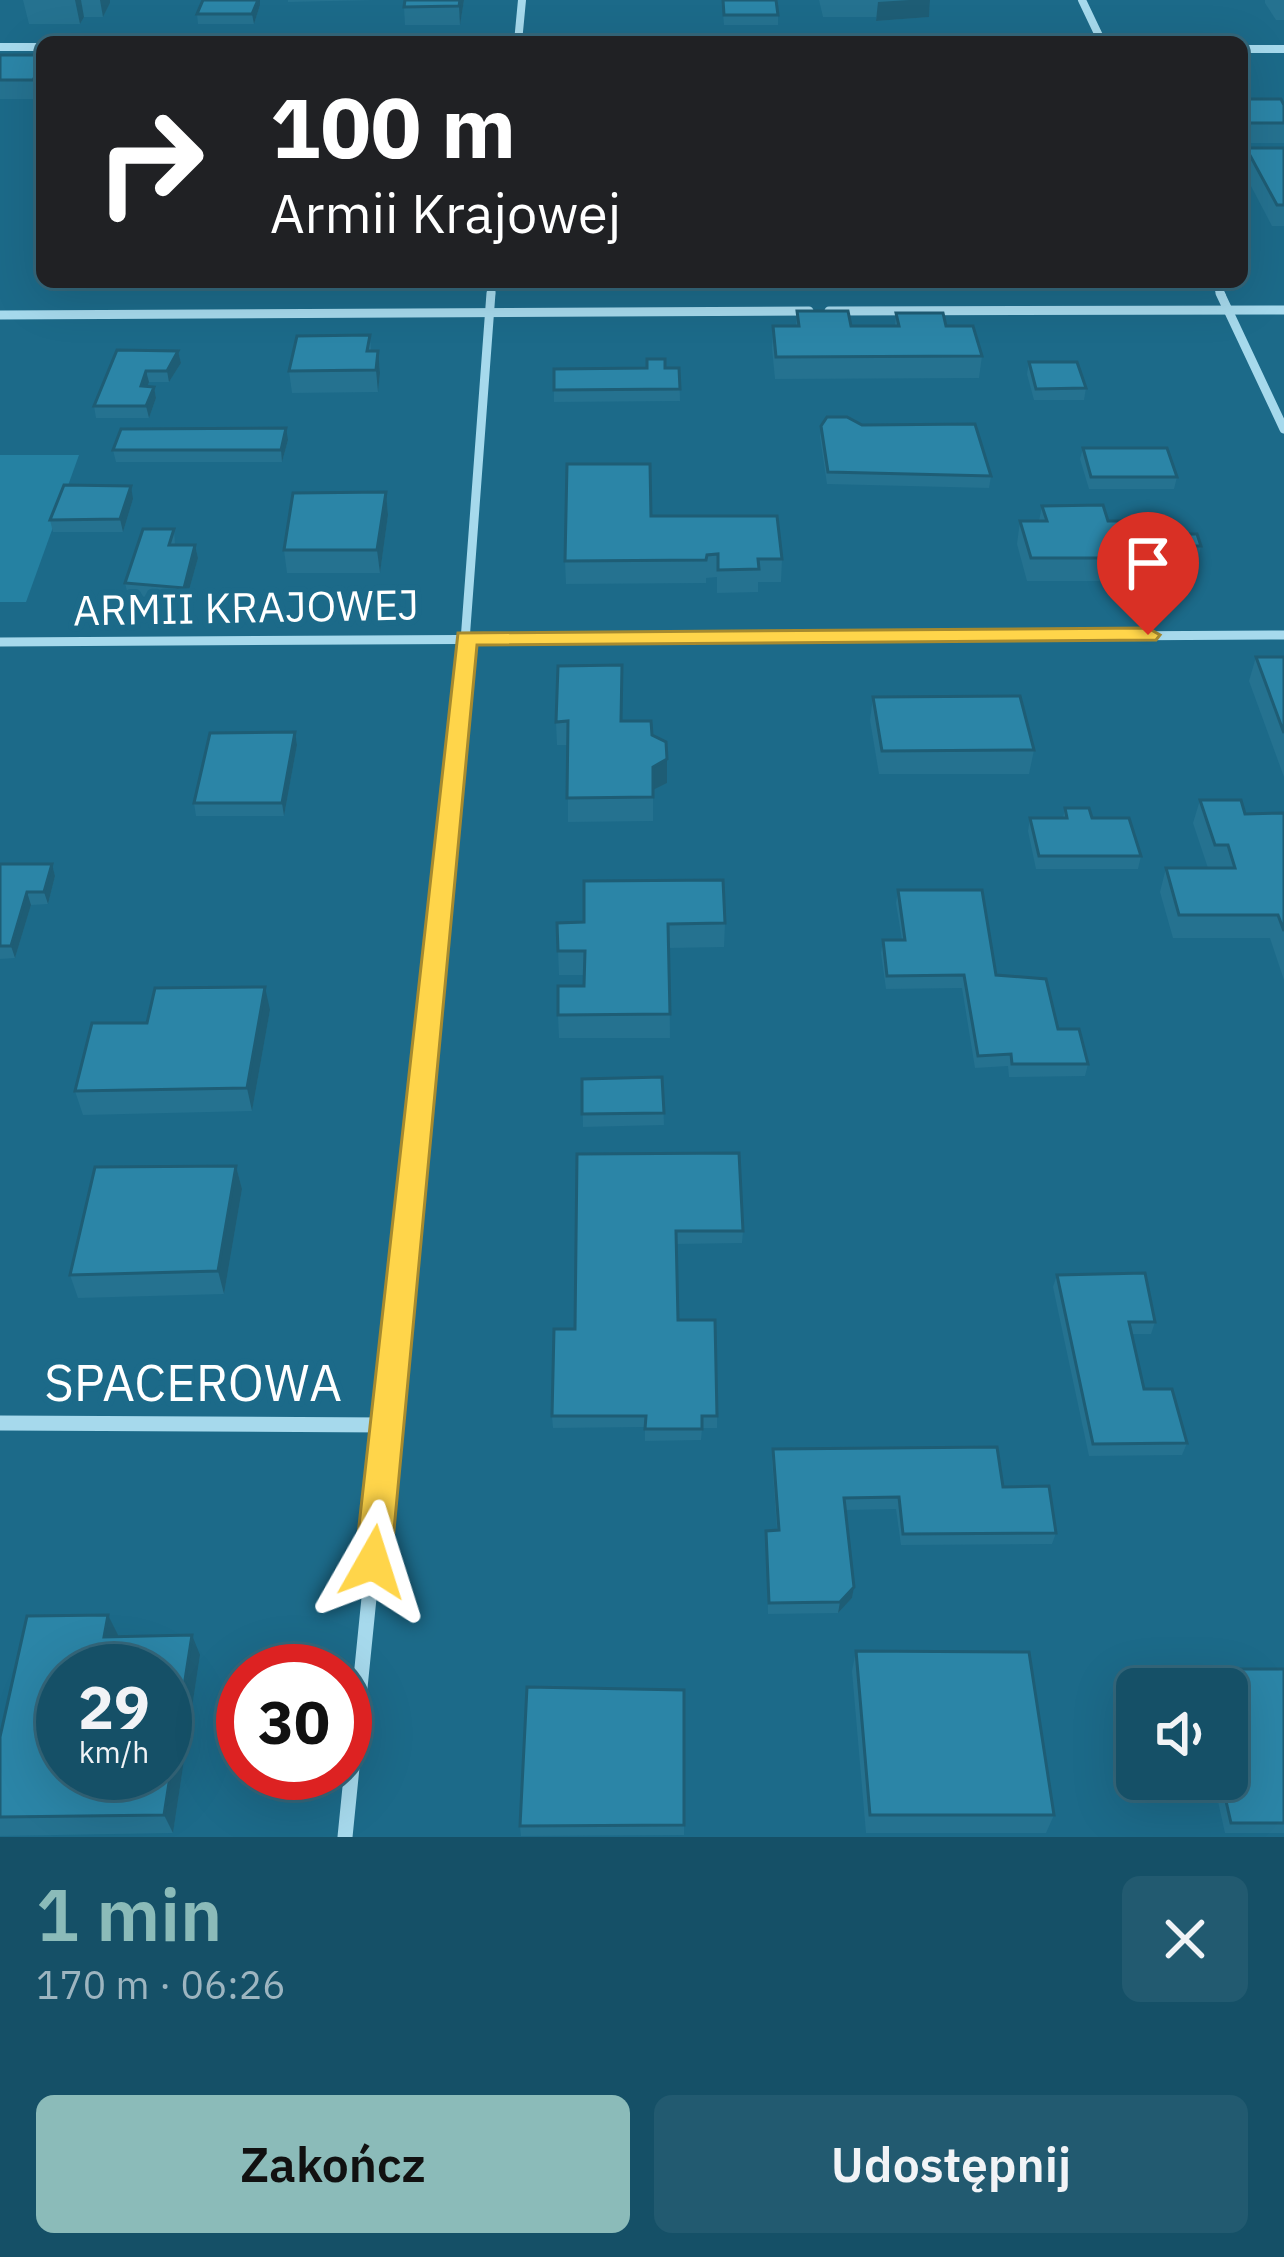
<!DOCTYPE html>
<html lang="pl">
<head>
<meta charset="utf-8">
<style>
	body { margin:0; font-family:"IBM Plex Sans",sans-serif; background:#225a70; color:#f1f3f6; height:100vh; display:flex; flex-direction:column; font-size:45px; white-space:nowrap }
	* { box-sizing:border-box; margin:0 }
	p { font-size:39px; color:#9db5c0 }
	.icon { flex:none; width:66px; height:66px; fill:none; stroke:currentColor; stroke-width:2; stroke-linecap:round; stroke-linejoin:round }
	.map { position:relative; height:1837px; overflow:hidden }
	.sheet { display:flex; flex-direction:column; background:#155067; flex:1 }
	.sheet>* { flex:none }
	.hud { position:absolute; left:36px; top:36px; width:1212px; height:252px; border-radius:18px; box-shadow:0 12px 48px #0002,0 0 0 3px #34677b; background:#202124; color:#fff; overflow:hidden }
	.controls { position:absolute; left:1116px; top:1668px; display:grid; gap:24px }
	.controls a { display:grid; place-items:center; width:132px; height:132px; border-radius:18px; background:#155067; box-shadow:0 12px 48px #0002,0 0 0 3px #34677b; font-size:60px }
	.speed { position:absolute; left:36px; top:1644px; display:flex; gap:24px; font-size:60px; font-weight:700; text-align:center }
	.speed>* { display:grid; place-content:center; width:156px; height:156px; border-radius:50%; background:#155067; box-shadow:0 12px 48px #0002,0 0 0 3px #34677b; line-height:1 }
	.speed small { font-size:30px; font-weight:400 }
	.speed .limit { border:18px solid #d22; background:#fff; color:#111 }
	.pin { position:absolute; display:grid; place-items:center; width:102px; height:102px; color:#fff; margin:-123px -51px; border-radius:50% 50% 50% 0; rotate:-45deg; box-shadow:0 0 12px #0007 }
	.pin .icon { rotate:45deg }
	.me { position:absolute; width:132px; margin:-66px; rotate:6deg; stroke-linejoin:round; filter:drop-shadow(0 0 9px #0008) }
	.turn { display:flex; align-items:center; gap:42px; height:252px; padding:0 36px; font-size:54px }
	.turn .icon { width:156px; height:156px; stroke-width:2.5 }
	.turn b { display:block; font-size:84px; line-height:102px }
	.round { display:grid; place-items:center; flex:none; width:126px; height:126px; border-radius:18px; background:#225a70 }
	.headline { display:flex; align-items:center; justify-content:space-between; height:204px; padding:0 36px }
	h1 { font-size:72px; font-weight:600; line-height:90px; color:#8bbbb9 }
	.action { display:flex; gap:24px; margin-top:auto; padding:24px 36px }
	.action a { flex:1; height:138px; border-radius:18px; background:#8bbbb9; color:#111; font-size:48px; font-weight:600; line-height:138px; text-align:center }
	.action a+a { background:#225a70; color:#f1f3f6 }
	.map>svg:first-child { display:block }
</style>
</head>
<body>
<div class="map">
<svg width="1284" height="1837" viewBox="0 0 1284 1837">
	<rect width="100%" height="100%" fill="#1c6a89"/>
	<!-- green -->
	<polygon fill="#2581a2" points="0,455 79,455 26,602 0,602"/>
	<g fill="none" stroke-linecap="round" stroke-linejoin="round">
		<!-- street-far3 -->
		<g stroke="#a6d9ec" stroke-width="8">
			<polyline points="1082,0 1102,42"/>
			<polyline points="518,42 522,0"/>
			<polyline points="0,47 42,47"/>
			<polyline points="1242,49 1284,49"/>
			<polyline points="1215,282 1222,296"/>
			<polyline points="491,296 492,282"/>
		</g>
		<!-- street-far2 -->
		<g stroke="#a6d9ec" stroke-width="9">
			<polyline points="1220,293 1284,429"/>
			<polyline points="829,311 1284,310"/>
			<polyline points="0,315 809,311"/>
			<polyline points="0,642 1284,635"/>
			<polyline points="462,681 491,293"/>
		</g>
		<!-- street-far1 -->
		<polyline stroke="#a6d9ec" stroke-width="12" points="411,1183 462,678"/>
		<!-- street -->
		<g stroke="#a6d9ec" stroke-width="15">
			<polyline points="0,1423 387,1425"/>
			<polyline points="345,1837 411,1180"/>
		</g>
	</g>
	<!-- wall -->
	<g fill="#257290">
		<polygon points="23,0 110,0 110,3 103,17 84,17 80,24 29,24"/>
		<polygon points="288,0 376,0 288,2"/>
		<polygon points="464,0 460,25 405,25 404,7"/>
		<polygon points="722,0 778,15 778,25 724,25"/>
		<polygon points="819,0 930,0 929,17 876,21 876,17 823,17"/>
		<polygon points="1265,0 1284,0 1284,20 1276,20 1265,3"/>
		<polygon points="260,5 254,24 198,24 197,14"/>
		<rect x="0" y="55" width="42" height="44"/>
		<polygon points="1242,99 1284,105 1284,143 1242,143"/>
		<polygon points="1246,148 1284,148 1284,226 1272,226 1242,169"/>
		<polygon points="797,311 851,326 895,326 896,313 982,356 979,378 775,379 772,348 773,326 796,326"/>
		<polygon points="370,335 371,351 378,351 380,373 378,392 292,393 289,371"/>
		<polygon points="178,351 181,363 169,382 149,382 147,386 154,387 156,398 149,418 96,418 94,406"/>
		<polygon points="1029,362 1086,388 1084,400 1034,400 1027,374"/>
		<polygon points="679,368 680,401 554,402 554,369"/>
		<polygon points="862,425 991,476 989,488 827,484 820,437 821,426"/>
		<polygon points="288,440 282,462 116,462 113,450"/>
		<polygon points="1083,448 1177,477 1174,489 1089,489 1080,459"/>
		<polygon points="386,492 388,515 380,573 287,573 284,550"/>
		<polygon points="133,499 123,532 53,532 50,520"/>
		<polygon points="1042,506 1176,534 1201,546 1196,569 1182,569 1179,581 1027,581 1017,544 1020,521 1039,521"/>
		<polygon points="651,516 782,559 781,582 758,582 758,592 717,593 717,577 706,578 706,583 566,584 565,561"/>
		<polygon points="174,529 175,545 195,545 198,558 186,601 128,595 125,583"/>
		<polygon points="1256,657 1284,657 1284,777 1249,681"/>
		<polygon points="873,697 1034,750 1029,774 879,774 870,720"/>
		<polygon points="622,721 652,735 667,783 653,790 653,821 568,822 568,745 557,745 556,722"/>
		<polygon points="295,732 297,745 284,816 196,816 194,803"/>
		<polygon points="1200,800 1245,814 1284,813 1284,980 1270,938 1173,938 1160,892 1166,868 1208,868 1193,823"/>
		<polygon points="1065,808 1141,856 1138,869 1036,869 1028,831 1030,818 1063,818"/>
		<polygon points="0,864 52,864 55,876 48,904 31,905 15,958 0,959"/>
		<polygon points="898,890 1058,1029 1088,1064 1085,1076 1009,1077 1008,1066 975,1068 962,988 886,989 881,953 883,940 902,940 896,903"/>
		<polygon points="557,923 725,923 724,947 669,948 670,1038 559,1038 558,1015 584,986 585,975 559,975"/>
		<polygon points="270,1010 252,1111 83,1115 75,1091 147,1023"/>
		<polygon points="662,1077 664,1125 583,1127 582,1079"/>
		<polygon points="577,1154 743,1231 742,1243 676,1244 678,1320 717,1416 717,1428 702,1428 701,1440 645,1441 645,1427 553,1428 552,1416 575,1329"/>
		<polygon points="236,1166 242,1189 224,1294 78,1298 70,1275"/>
		<polygon points="1057,1275 1155,1322 1151,1334 1131,1334 1144,1389 1187,1443 1182,1455 1089,1456 1053,1287"/>
		<polygon points="773,1449 1003,1487 1056,1533 1052,1544 901,1545 896,1509 845,1510 854,1587 852,1598 838,1613 768,1614 766,1531 777,1530 772,1461"/>
		<polygon points="118,1635 200,1655 173,1833 0,1836 0,1737"/>
		<polygon points="856,1651 1054,1815 1046,1833 866,1833 852,1671"/>
		<polygon points="1197,1669 1284,1669 1284,1833 1225,1833 1213,1779 1227,1779 1227,1689 1194,1689 1192,1680"/>
		<polygon points="684,1690 684,1835 521,1836 520,1826"/>
	</g>
	<!-- shaded-wall -->
	<g fill="#1e5d75">
		<polygon points="75,0 81,0 84,17 80,24"/>
		<polygon points="100,0 110,0 110,3 103,17"/>
		<polygon points="258,0 260,0 260,5 254,24 252,14"/>
		<polygon points="460,0 464,0 460,25 459,6"/>
		<polygon points="909,0 930,0 929,17 876,21 878,2"/>
		<polygon points="42,65 42,89 35,89 37,99 33,80"/>
		<polygon points="178,351 181,363 169,382 167,371"/>
		<polygon points="378,351 380,373 378,392 376,370"/>
		<polygon points="146,371 149,382 143,398 141,386"/>
		<polygon points="154,387 156,398 149,418 146,406"/>
		<polygon points="286,428 288,440 282,462 281,450"/>
		<polygon points="131,486 133,499 123,532 120,519"/>
		<polygon points="386,492 388,515 380,573 377,550"/>
		<polygon points="195,545 198,558 186,601 184,588"/>
		<polygon points="295,732 297,745 284,816 282,803"/>
		<polygon points="667,759 667,783 653,790 653,767"/>
		<polygon points="52,864 55,876 48,904 44,892"/>
		<polygon points="27,892 31,905 15,958 11,946"/>
		<polygon points="265,987 270,1010 252,1111 247,1088"/>
		<polygon points="236,1166 242,1189 224,1294 218,1271"/>
		<polygon points="854,1587 852,1598 838,1613 840,1602"/>
		<polygon points="108,1615 118,1635 113,1657 104,1637"/>
		<polygon points="192,1635 200,1655 173,1833 164,1815"/>
	</g>
	<!-- building -->
	<g fill="#2b85a7" stroke="#1e5d75" stroke-width="3" fill-rule="evenodd">
		<polygon points="203,0 258,0 252,14 197,14"/>
		<polygon points="405,0 460,0 459,6 404,7"/>
		<polygon points="723,0 776,0 778,15 724,15"/>
		<polygon points="0,55 42,55 42,65 33,80 0,80"/>
		<polygon points="1242,99 1281,99 1284,105 1284,123 1242,123"/>
		<polygon points="1246,148 1284,148 1284,205 1277,205"/>
		<polygon points="797,311 848,311 851,326 899,326 896,313 943,313 946,326 973,326 982,356 776,357 773,326 799,326"/>
		<polygon points="370,335 367,351 378,351 376,370 289,371 297,336"/>
		<polygon points="117,350 178,351 167,371 146,371 141,386 154,387 146,406 94,406"/>
		<polygon points="647,359 665,359 665,368 679,368 680,389 554,390 554,369 647,368"/>
		<polygon points="1029,362 1077,362 1086,388 1036,389"/>
		<polygon points="827,417 847,417 862,425 975,424 991,476 828,472 821,426"/>
		<polygon points="286,428 281,450 113,450 121,429"/>
		<polygon points="1083,448 1167,448 1177,477 1091,477"/>
		<polygon points="567,464 650,464 651,516 777,516 782,559 758,559 759,569 718,570 718,554 707,555 706,560 565,561"/>
		<polygon points="64,485 131,486 120,519 50,520"/>
		<polygon points="386,492 377,550 284,550 293,493"/>
		<polygon points="1103,505 1108,521 1172,521 1176,534 1197,534 1201,546 1180,546 1185,558 1031,558 1020,521 1047,521 1042,506"/>
		<polygon points="143,529 174,529 169,545 195,545 184,588 125,583"/>
		<polygon points="1256,657 1284,657 1284,733"/>
		<polygon points="622,665 621,721 651,721 652,735 666,742 667,759 653,767 653,797 567,798 568,721 556,722 558,666"/>
		<polygon points="1020,696 1034,750 882,751 873,697"/>
		<polygon points="295,732 282,803 194,803 210,733"/>
		<polygon points="1200,800 1241,800 1245,814 1284,813 1284,931 1278,915 1179,915 1166,868 1235,868 1228,845 1215,845"/>
		<polygon points="1065,808 1089,808 1092,818 1129,818 1141,856 1039,856 1030,818 1067,818"/>
		<polygon points="0,864 52,864 44,892 27,892 11,946 0,946"/>
		<polygon points="723,880 725,923 668,924 670,1014 558,1015 558,986 584,986 585,951 558,951 557,923 584,922 584,881"/>
		<polygon points="898,890 982,890 996,975 1046,979 1058,1029 1079,1029 1088,1064 1012,1064 1011,1054 978,1056 964,975 887,976 883,940 905,940"/>
		<polygon points="265,987 247,1088 75,1091 92,1023 147,1023 155,988"/>
		<polygon points="662,1077 664,1113 582,1114 582,1079"/>
		<polygon points="739,1153 743,1231 676,1231 678,1320 715,1320 717,1416 702,1416 702,1429 645,1429 646,1416 552,1416 554,1329 575,1329 577,1154"/>
		<polygon points="236,1166 218,1271 70,1275 95,1167"/>
		<polygon points="1145,1273 1155,1322 1129,1322 1144,1389 1172,1389 1187,1443 1093,1444 1057,1275"/>
		<polygon points="997,1447 1003,1487 1049,1486 1056,1533 903,1534 899,1497 844,1498 854,1587 840,1602 769,1603 766,1531 779,1530 773,1449"/>
		<path d="M108 1615 104 1637 192 1635 164 1815 0 1817V1737L27 1616ZM63 1671H165V1773H63Z"/>
		<polygon points="856,1651 1029,1652 1054,1815 870,1815"/>
		<polygon points="1197,1669 1284,1669 1284,1823 1231,1823 1221,1779 1227,1779 1227,1689 1201,1689"/>
		<polygon points="527,1687 684,1690 684,1825 520,1826"/>
	</g>
	<!-- route -->
	<polygon fill="#ffd54a" stroke="#a68a30" stroke-width="3" points="1148,628 1160,635 1156,640 477,645 391,1562 386,1574 373,1579 360,1574 355,1562 458,633"/>
	<g text-anchor="middle" dominant-baseline="central" stroke-width="12" stroke-linejoin="round" paint-order="stroke">
		<!-- street labels -->
		<g font-size="42" fill="#fff" stroke="#1c6a89">
			<text transform="translate(246 607) rotate(-1)">ARMII KRAJOWEJ</text>
		</g>
		<!-- near-street labels -->
		<g font-size="51" fill="#fff" stroke="#1c6a89">
			<text x="193" y="1382">SPACEROWA</text>
		</g>
	</g>
</svg>
<div class="controls">
<a><svg class="icon" aria-label="sound" viewBox="0 0 24 24"><path d="M4 9h4l5-4v14l-5-4H4zM17 9q2 3 0 6"/></svg></a>
</div>
<div class="speed"><div>29<small>km/h</small></div><div class="limit">30</div></div>
<div class="pin" style="left:1148px;top:635px;background:#d93025"><svg class="icon" aria-label="arrive" viewBox="0 0 24 24"><path d="M6 21V4h12l-3 4 3 4H6"/></svg></div>
<svg class="me" style="left:373px;top:1562px" viewBox="-20 -20 40 40"><path d="M0-17L14 15 0 8-14 15z" fill="#ffd54a" stroke="#fff" stroke-width="4"/></svg>
<div class="hud">
<div class="turn"><svg class="icon" aria-label="right" viewBox="0 0 24 24"><path d="M7 20v-9h11M14 6l5 5-5 5"/></svg><div><b>100 m</b>Armii Krajowej</div></div>
</div>
</div>
<section class="sheet">
<div class="headline"><div><h1>1 min</h1><p>170 m · 06:26</p></div><a class="round"><svg class="icon" aria-label="close" viewBox="0 0 24 24"><path d="M6 6l12 12M18 6L6 18"/></svg></a></div>
<div class="action"><a>Zakończ</a><a>Udostępnij</a></div>
</section>
</body>
</html>
